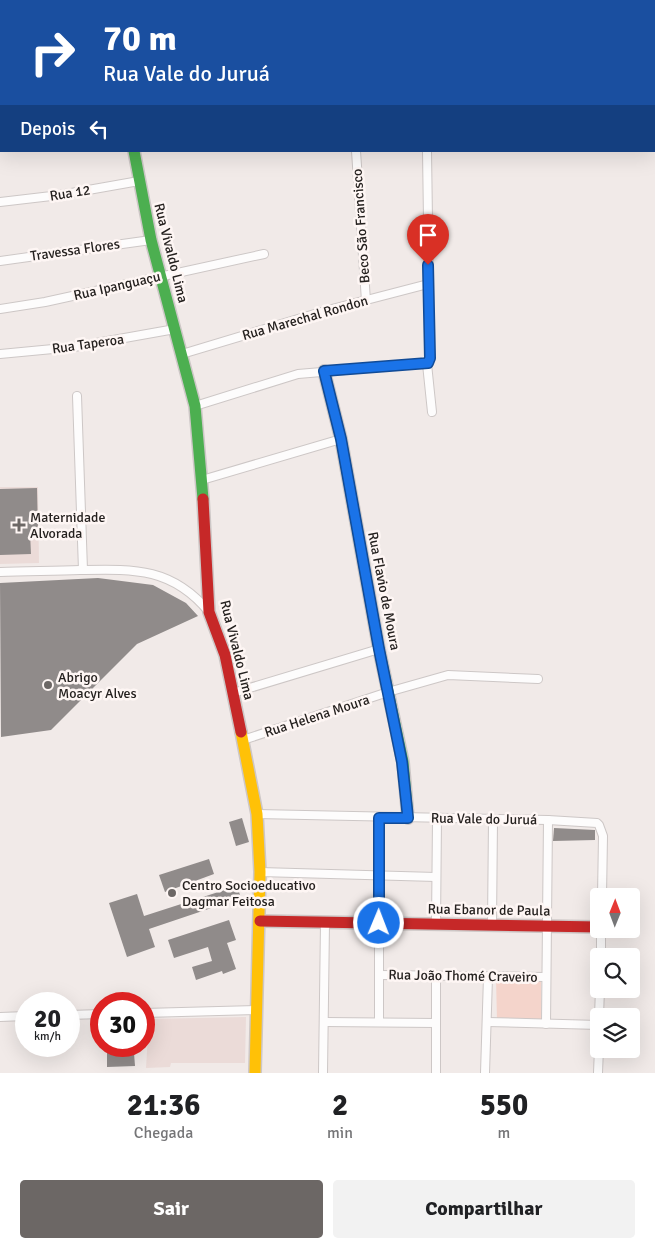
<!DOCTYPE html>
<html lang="pt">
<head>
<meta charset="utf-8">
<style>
	body { margin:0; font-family:Signika,sans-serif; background:#f2f2f2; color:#202124; height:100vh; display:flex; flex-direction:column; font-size:19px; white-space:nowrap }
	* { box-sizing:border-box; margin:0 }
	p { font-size:16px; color:#757577 }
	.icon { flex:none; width:28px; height:28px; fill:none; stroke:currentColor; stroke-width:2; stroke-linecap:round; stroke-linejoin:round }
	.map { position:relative; height:1073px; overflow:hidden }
	.drawer { display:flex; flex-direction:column; background:#fff; flex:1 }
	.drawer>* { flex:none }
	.top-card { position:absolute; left:0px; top:0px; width:655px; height:152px; box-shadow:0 5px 20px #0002; background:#1a4fa0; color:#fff; overflow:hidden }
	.needle { width:32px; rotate:1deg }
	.tools { position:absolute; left:590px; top:888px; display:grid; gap:10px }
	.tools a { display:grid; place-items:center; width:50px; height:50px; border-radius:5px; background:#fff; box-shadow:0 5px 20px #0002; font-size:25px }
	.speed { position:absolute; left:15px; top:992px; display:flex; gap:10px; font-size:25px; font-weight:700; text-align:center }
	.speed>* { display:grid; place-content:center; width:65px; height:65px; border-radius:50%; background:#fff; box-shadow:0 5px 20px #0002; line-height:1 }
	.speed small { font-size:12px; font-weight:400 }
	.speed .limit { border:8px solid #d22; background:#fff; color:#111 }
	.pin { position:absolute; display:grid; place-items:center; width:42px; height:42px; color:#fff; margin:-51px -21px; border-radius:50% 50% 50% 0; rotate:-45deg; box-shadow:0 0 5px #0007 }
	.pin .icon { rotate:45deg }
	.me { position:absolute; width:55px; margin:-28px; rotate:1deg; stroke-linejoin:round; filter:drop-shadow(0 0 4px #0008) }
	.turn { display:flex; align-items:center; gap:18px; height:105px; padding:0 20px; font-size:22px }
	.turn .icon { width:65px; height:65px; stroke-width:2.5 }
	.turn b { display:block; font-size:35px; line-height:42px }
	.then { display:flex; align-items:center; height:48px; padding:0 20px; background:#0003; gap:10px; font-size:19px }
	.eta { display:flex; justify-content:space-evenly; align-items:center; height:85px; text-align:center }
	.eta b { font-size:30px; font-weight:800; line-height:35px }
	.button { display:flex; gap:10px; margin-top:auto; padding:10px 20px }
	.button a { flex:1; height:58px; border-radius:5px; background:#6c6765; color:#fff; font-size:20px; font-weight:800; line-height:58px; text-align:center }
	.button a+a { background:#f2f2f2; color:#202124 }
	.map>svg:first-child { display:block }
</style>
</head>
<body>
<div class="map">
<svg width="655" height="1073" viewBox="0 0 655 1073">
	<rect width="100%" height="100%" fill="#f1eae8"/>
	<!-- built -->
	<g fill="#ebdbd8">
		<polygon points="0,487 38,487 39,563 0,564"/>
		<polygon points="246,1017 245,1063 171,1063 170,1067 146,1068 149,1019"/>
	</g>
	<!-- green -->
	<polygon fill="#f4d4cb" points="496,979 541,980 541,1021 497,1020"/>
	<!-- building -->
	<g fill="#908b8a">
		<polygon points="37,488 38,532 30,532 31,554 0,555 0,489"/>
		<polygon points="98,578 153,585 186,603 198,616 137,644 51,730 1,737 0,583"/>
		<polygon points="242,818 249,842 236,846 229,822"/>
		<polygon points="554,828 595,830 595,840 553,841"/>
		<polygon points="209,859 214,874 165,892 159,875"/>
		<polygon points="237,886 241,898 149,929 155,947 127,957 109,903 137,894 144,916"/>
		<polygon points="229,920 236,940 227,943 236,969 223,974 222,971 196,980 192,967 212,961 208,947 174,958 168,940"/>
		<polygon points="107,1053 134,1053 135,1066 107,1067"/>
	</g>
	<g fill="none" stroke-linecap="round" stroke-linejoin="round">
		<defs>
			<g id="street">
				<polyline points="0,136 1,136"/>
				<polyline points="356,151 366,301"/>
				<polyline points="0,202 60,195 139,181"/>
				<polyline points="0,261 151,240"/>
				<polyline points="0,309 45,302 264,254"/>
				<polyline points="0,354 74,347 175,329"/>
				<polyline points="182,354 328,310 428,284"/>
				<polyline points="427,364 432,412"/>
				<polyline points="77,396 83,570"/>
				<polyline points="195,406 298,374 428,363 430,358 427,151"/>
				<polyline points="202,480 341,439"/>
				<path d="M0 572C27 571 54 571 80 570 133 569 172 567 209 612"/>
				<polyline points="233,693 379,649"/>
				<polyline points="243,740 388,692 448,675 538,679"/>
				<polyline points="257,814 548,820 597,823 599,825 603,836 602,896"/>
				<polyline points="260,872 436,877"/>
				<polyline points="436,924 437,819"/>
				<polyline points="492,924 493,820"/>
				<polyline points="601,956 601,929"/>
				<polyline points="379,975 546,977"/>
				<polyline points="436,976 436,1073"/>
				<polyline points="144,1013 257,1010"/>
				<polyline points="69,1015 101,1014"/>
				<polyline points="599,1016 600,989"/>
				<polyline points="0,1017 26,1016"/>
				<polyline points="379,1021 379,818"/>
				<polyline points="325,1022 436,1023"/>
				<polyline points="487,1022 599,1025"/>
				<polyline points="546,1024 548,820"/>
				<polyline points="323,1073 325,923"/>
				<polyline points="485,1073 488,977"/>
				<polyline points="598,1073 599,1048"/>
			</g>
			<g id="fast">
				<polyline points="199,0 199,1"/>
				<polyline points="654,82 655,82"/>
				<polyline points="134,151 151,240 195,406 203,499"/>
				<polyline points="324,371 341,439 379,649 403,762 408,818"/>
			</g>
			<g id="slow">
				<polyline points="0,60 1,60"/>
				<polyline points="241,732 257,814 260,872 255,1073"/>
			</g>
			<g id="jam">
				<polyline points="212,0 212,1"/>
				<polyline points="203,499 209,612 225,655 241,732"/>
				<polyline points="260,921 599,927"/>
			</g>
		</defs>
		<!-- street casing -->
		<use href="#street" stroke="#cdc7c6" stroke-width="10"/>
		<!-- fast casing -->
		<use href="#fast" stroke="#cdc7c6" stroke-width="14"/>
		<!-- slow casing -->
		<use href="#slow" stroke="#cdc7c6" stroke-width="14"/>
		<!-- jam casing -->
		<use href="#jam" stroke="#cdc7c6" stroke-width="14"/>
		<!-- street -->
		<use href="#street" stroke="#fdfcfc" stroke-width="8"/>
		<!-- fast -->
		<use href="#fast" stroke="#4caf50" stroke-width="11"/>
		<!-- slow -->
		<use href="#slow" stroke="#ffc107" stroke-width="11"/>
		<!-- jam -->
		<use href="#jam" stroke="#c62828" stroke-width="11"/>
	</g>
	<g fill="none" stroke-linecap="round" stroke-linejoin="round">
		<defs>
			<polyline id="route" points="379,923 379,818 408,818 402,762 379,649 341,439 324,371 428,363 430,358 428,265"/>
		</defs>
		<!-- route casing -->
		<use href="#route" stroke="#114b97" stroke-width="12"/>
		<!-- route -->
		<use href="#route" stroke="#1a73e8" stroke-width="9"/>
	</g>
	<!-- markers -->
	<g fill="#6c6765" stroke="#fef6f4" stroke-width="2">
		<path d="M16.5 517.5h5v5h5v5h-5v5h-5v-5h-5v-5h5z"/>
		<circle cx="48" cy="685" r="5"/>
		<circle cx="172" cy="893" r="5"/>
	</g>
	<g text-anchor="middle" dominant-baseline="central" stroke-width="5" stroke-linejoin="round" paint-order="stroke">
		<!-- street labels -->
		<g font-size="14" fill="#25211f" stroke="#fef6f4">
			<text transform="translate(70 193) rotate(-9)">Rua 12</text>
			<text transform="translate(361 226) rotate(-94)">Beco São Francisco</text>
			<text transform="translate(75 250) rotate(-8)">Travessa Flores</text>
			<text transform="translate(171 253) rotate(76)">Rua Vivaldo Lima</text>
			<text transform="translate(117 286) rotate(-13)">Rua Ipanguaçu</text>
			<text transform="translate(305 318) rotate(-16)">Rua Marechal Rondon</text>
			<text transform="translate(88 344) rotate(-8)">Rua Taperoa</text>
			<text transform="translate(384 591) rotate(79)">Rua Flavio de Moura</text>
			<text transform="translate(237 650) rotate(76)">Rua Vivaldo Lima</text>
			<text transform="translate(317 716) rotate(-18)">Rua Helena Moura</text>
			<text transform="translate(484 819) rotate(1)">Rua Vale do Juruá</text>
			<text transform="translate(489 910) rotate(1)">Rua Ebanor de Paula</text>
			<text transform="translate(463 976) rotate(1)">Rua João Thomé Craveiro</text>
		</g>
		<!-- poi labels -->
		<g font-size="14" fill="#25211f" stroke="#fef6f4" text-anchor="start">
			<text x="30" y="517">Maternidade<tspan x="30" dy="16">Alvorada</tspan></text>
			<text x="58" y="677">Abrigo<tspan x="58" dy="16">Moacyr Alves</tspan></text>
			<text x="182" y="885">Centro Socioeducativo<tspan x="182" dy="16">Dagmar Feitosa</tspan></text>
		</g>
	</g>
</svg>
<div class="tools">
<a><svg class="needle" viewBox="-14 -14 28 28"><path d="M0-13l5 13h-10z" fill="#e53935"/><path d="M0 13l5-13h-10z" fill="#757577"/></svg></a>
<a><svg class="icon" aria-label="search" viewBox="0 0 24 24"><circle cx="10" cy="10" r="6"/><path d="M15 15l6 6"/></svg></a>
<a><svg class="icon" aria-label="layers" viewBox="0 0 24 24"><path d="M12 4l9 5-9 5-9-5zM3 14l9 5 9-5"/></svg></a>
</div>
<div class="speed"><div>20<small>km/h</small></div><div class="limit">30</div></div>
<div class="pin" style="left:428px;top:265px;background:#d93025"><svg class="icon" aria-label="arrive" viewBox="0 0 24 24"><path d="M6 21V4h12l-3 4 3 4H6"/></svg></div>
<svg class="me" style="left:379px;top:923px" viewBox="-20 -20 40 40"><circle r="17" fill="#1a73e8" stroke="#fff" stroke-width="3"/><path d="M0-11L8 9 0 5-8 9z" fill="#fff"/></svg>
<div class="top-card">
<div class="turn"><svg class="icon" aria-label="right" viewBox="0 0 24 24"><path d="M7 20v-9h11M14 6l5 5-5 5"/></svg><div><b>70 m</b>Rua Vale do Juruá</div></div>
<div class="then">Depois<svg class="icon" aria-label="left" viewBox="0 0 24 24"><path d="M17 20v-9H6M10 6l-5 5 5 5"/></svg></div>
</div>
</div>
<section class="drawer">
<div class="eta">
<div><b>21:36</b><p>Chegada</p></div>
<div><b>2</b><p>min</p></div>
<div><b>550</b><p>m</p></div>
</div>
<div class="button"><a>Sair</a><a>Compartilhar</a></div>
</section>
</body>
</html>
